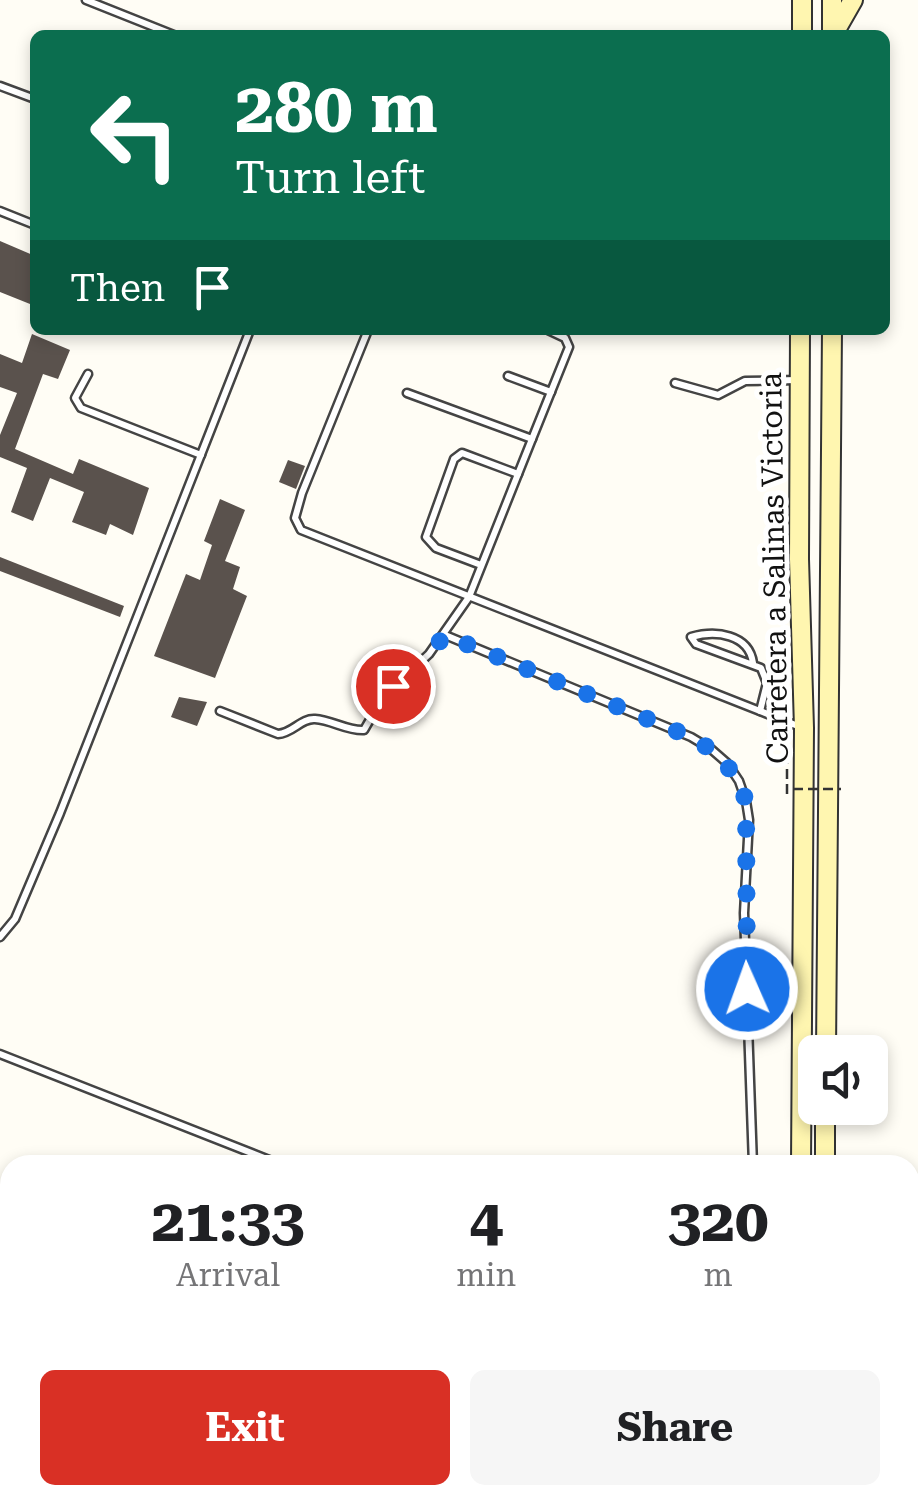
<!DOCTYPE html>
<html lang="en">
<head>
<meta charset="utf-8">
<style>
	body { margin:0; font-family:"Roboto Serif",serif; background:#f6f6f6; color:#202124; height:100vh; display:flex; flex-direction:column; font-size:38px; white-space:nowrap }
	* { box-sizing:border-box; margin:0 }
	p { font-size:32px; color:#757577 }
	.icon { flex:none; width:55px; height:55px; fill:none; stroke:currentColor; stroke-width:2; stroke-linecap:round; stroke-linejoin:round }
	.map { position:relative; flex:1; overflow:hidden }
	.panel { position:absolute; left:0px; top:1155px; width:920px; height:350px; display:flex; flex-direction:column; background:#fff; border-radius:30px 30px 0 0; box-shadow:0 5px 15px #0003 }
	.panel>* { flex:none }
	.guide { position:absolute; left:30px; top:30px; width:860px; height:305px; border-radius:15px; box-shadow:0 5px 15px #0003; background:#0b6e4f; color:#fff; overflow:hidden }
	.fabs { position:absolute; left:798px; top:1035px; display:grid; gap:20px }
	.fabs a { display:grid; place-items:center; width:90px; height:90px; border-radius:15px; background:#fff; box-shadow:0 5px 15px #0003; font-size:50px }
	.pin { position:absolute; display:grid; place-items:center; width:85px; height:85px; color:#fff; margin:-42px; border:5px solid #fff; border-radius:50%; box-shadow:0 2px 10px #0007 }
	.me { position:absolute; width:110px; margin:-55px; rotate:358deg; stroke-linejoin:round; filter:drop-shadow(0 0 8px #0008) }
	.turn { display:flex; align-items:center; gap:35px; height:210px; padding:0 40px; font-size:45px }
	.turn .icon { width:130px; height:130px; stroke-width:2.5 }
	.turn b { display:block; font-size:70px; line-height:85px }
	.then { display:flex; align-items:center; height:95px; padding:0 40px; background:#0003; gap:20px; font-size:38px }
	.eta { display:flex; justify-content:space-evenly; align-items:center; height:170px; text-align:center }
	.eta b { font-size:60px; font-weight:700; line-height:70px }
	.action { display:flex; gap:20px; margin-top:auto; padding:20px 40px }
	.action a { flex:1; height:115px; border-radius:15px; background:#d93025; color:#fff; font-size:40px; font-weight:700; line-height:115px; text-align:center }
	.action a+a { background:#f6f6f6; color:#202124 }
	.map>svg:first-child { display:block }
</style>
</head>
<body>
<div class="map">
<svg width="918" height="1505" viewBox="0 0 918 1505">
	<rect width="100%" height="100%" fill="#fffdf5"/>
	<!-- building -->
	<g fill="#5a524d">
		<polygon points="0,241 35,256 35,306 0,292"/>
		<polygon points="32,334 70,350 58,379 43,374 15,449 73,474 79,459 149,488 133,535 110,524 106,535 72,522 84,492 50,478 33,521 11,512 27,468 0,457 0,435 17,393 0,387 0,354 22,363"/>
		<polygon points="288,460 305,466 296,489 279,482"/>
		<polygon points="220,499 245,510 225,561 240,567 233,589 247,596 215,678 154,656 186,574 200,580 212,545 204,541"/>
		<polygon points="0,557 124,606 120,617 0,571"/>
		<polygon points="179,697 207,702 197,726 171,717"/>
		<polygon points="9,1194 10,1194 10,1288 0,1284 0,1218"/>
		<rect x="678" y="1495" width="84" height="10"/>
	</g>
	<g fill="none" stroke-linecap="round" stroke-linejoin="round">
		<defs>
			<g id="service">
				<polyline points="86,0 174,35"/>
				<polyline points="0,86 35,99"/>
				<polyline points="0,211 35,225"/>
				<polyline points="368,330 302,493 295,518 301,530 803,728"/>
				<polyline points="88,374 75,398 81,408 201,455"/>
				<polyline points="508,376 551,392"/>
				<polyline points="675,383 718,395 745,381 798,380"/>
				<polyline points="407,393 532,439 569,347 565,338 548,330"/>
				<polyline points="481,565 436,548 426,537 454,459 462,453 518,474"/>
				<polyline points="445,635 691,737 711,749 727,763 739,781 746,801 749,820 744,913 753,1165"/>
				<path d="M753 663C749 634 716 630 691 637L696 644 761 668 767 683 760 711"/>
				<path d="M220 711 278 734C293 733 301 718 315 719 332 720 347 731 364 730L383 697 429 654 469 597 532 439"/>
				<polyline points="0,937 15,919 60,813 250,330"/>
				<polyline points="0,1054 282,1165"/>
				<polyline points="910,1222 918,1222"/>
				<polyline points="910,1487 918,1486"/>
			</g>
			<g id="minor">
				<polyline points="0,1316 10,1319"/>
				<polyline points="0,1334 10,1328"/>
				<polyline points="336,1495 336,1505"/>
				<polyline points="450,1495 475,1505"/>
				<polyline points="180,1505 180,1495"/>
			</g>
			<g id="secondary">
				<polyline points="802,0 802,35"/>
				<polyline points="832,0 832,35"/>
				<polyline points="833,35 853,0"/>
				<polyline points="800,330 799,559 804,728 801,1165"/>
				<polyline points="826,1052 832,330"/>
				<polyline points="825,1165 825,1108"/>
				<polyline points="798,1505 799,1495"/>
				<polyline points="824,1505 824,1495"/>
			</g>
		</defs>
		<!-- service casing -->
		<use href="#service" stroke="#444" stroke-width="11"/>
		<!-- minor casing -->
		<use href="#minor" stroke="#444" stroke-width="18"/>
		<!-- secondary casing -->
		<use href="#secondary" stroke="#333" stroke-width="22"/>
		<!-- path -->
		<polyline stroke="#333" stroke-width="2.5" stroke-dasharray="10 5" stroke-linecap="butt" points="787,794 787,745 790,745"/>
		<!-- service -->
		<use href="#service" stroke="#fff" stroke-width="6"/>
		<!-- minor -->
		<use href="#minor" stroke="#fff" stroke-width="12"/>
		<!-- secondary -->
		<use href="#secondary" stroke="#fff6b0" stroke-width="18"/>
		<!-- path-bridge -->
		<polyline stroke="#333" stroke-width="2.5" stroke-dasharray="10 5" stroke-linecap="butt" points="793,789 841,789"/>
	</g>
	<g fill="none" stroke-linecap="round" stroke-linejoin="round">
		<!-- route -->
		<path stroke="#1a73e8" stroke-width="18" stroke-dasharray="0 32.4" d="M393 686 429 654 445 635 691 737C719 753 735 770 746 801L747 989"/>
	</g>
	<g text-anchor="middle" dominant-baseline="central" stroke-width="10" stroke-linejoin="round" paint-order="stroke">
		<!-- street labels -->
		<g font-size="30" fill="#111" stroke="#fff">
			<text transform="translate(774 568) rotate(-91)">Carretera a Salinas Victoria</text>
		</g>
	</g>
</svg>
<div class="fabs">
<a><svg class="icon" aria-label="sound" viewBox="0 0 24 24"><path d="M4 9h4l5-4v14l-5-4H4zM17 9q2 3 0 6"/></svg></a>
</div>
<div class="pin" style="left:393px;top:686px;background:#d93025"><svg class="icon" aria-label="arrive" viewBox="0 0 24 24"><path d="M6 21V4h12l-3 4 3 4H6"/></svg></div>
<svg class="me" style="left:747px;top:989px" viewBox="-20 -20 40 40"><circle r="17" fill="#1a73e8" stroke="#fff" stroke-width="3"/><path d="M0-11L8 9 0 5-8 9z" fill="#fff"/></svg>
<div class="guide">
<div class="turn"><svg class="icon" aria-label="left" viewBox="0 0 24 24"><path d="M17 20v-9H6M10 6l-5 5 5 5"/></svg><div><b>280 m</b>Turn left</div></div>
<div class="then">Then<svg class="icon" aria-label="arrive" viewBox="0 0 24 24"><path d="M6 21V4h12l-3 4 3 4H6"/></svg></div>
</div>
<section class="panel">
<div class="eta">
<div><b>21:33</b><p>Arrival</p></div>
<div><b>4</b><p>min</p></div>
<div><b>320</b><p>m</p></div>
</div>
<div class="action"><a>Exit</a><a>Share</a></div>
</section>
</div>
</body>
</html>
